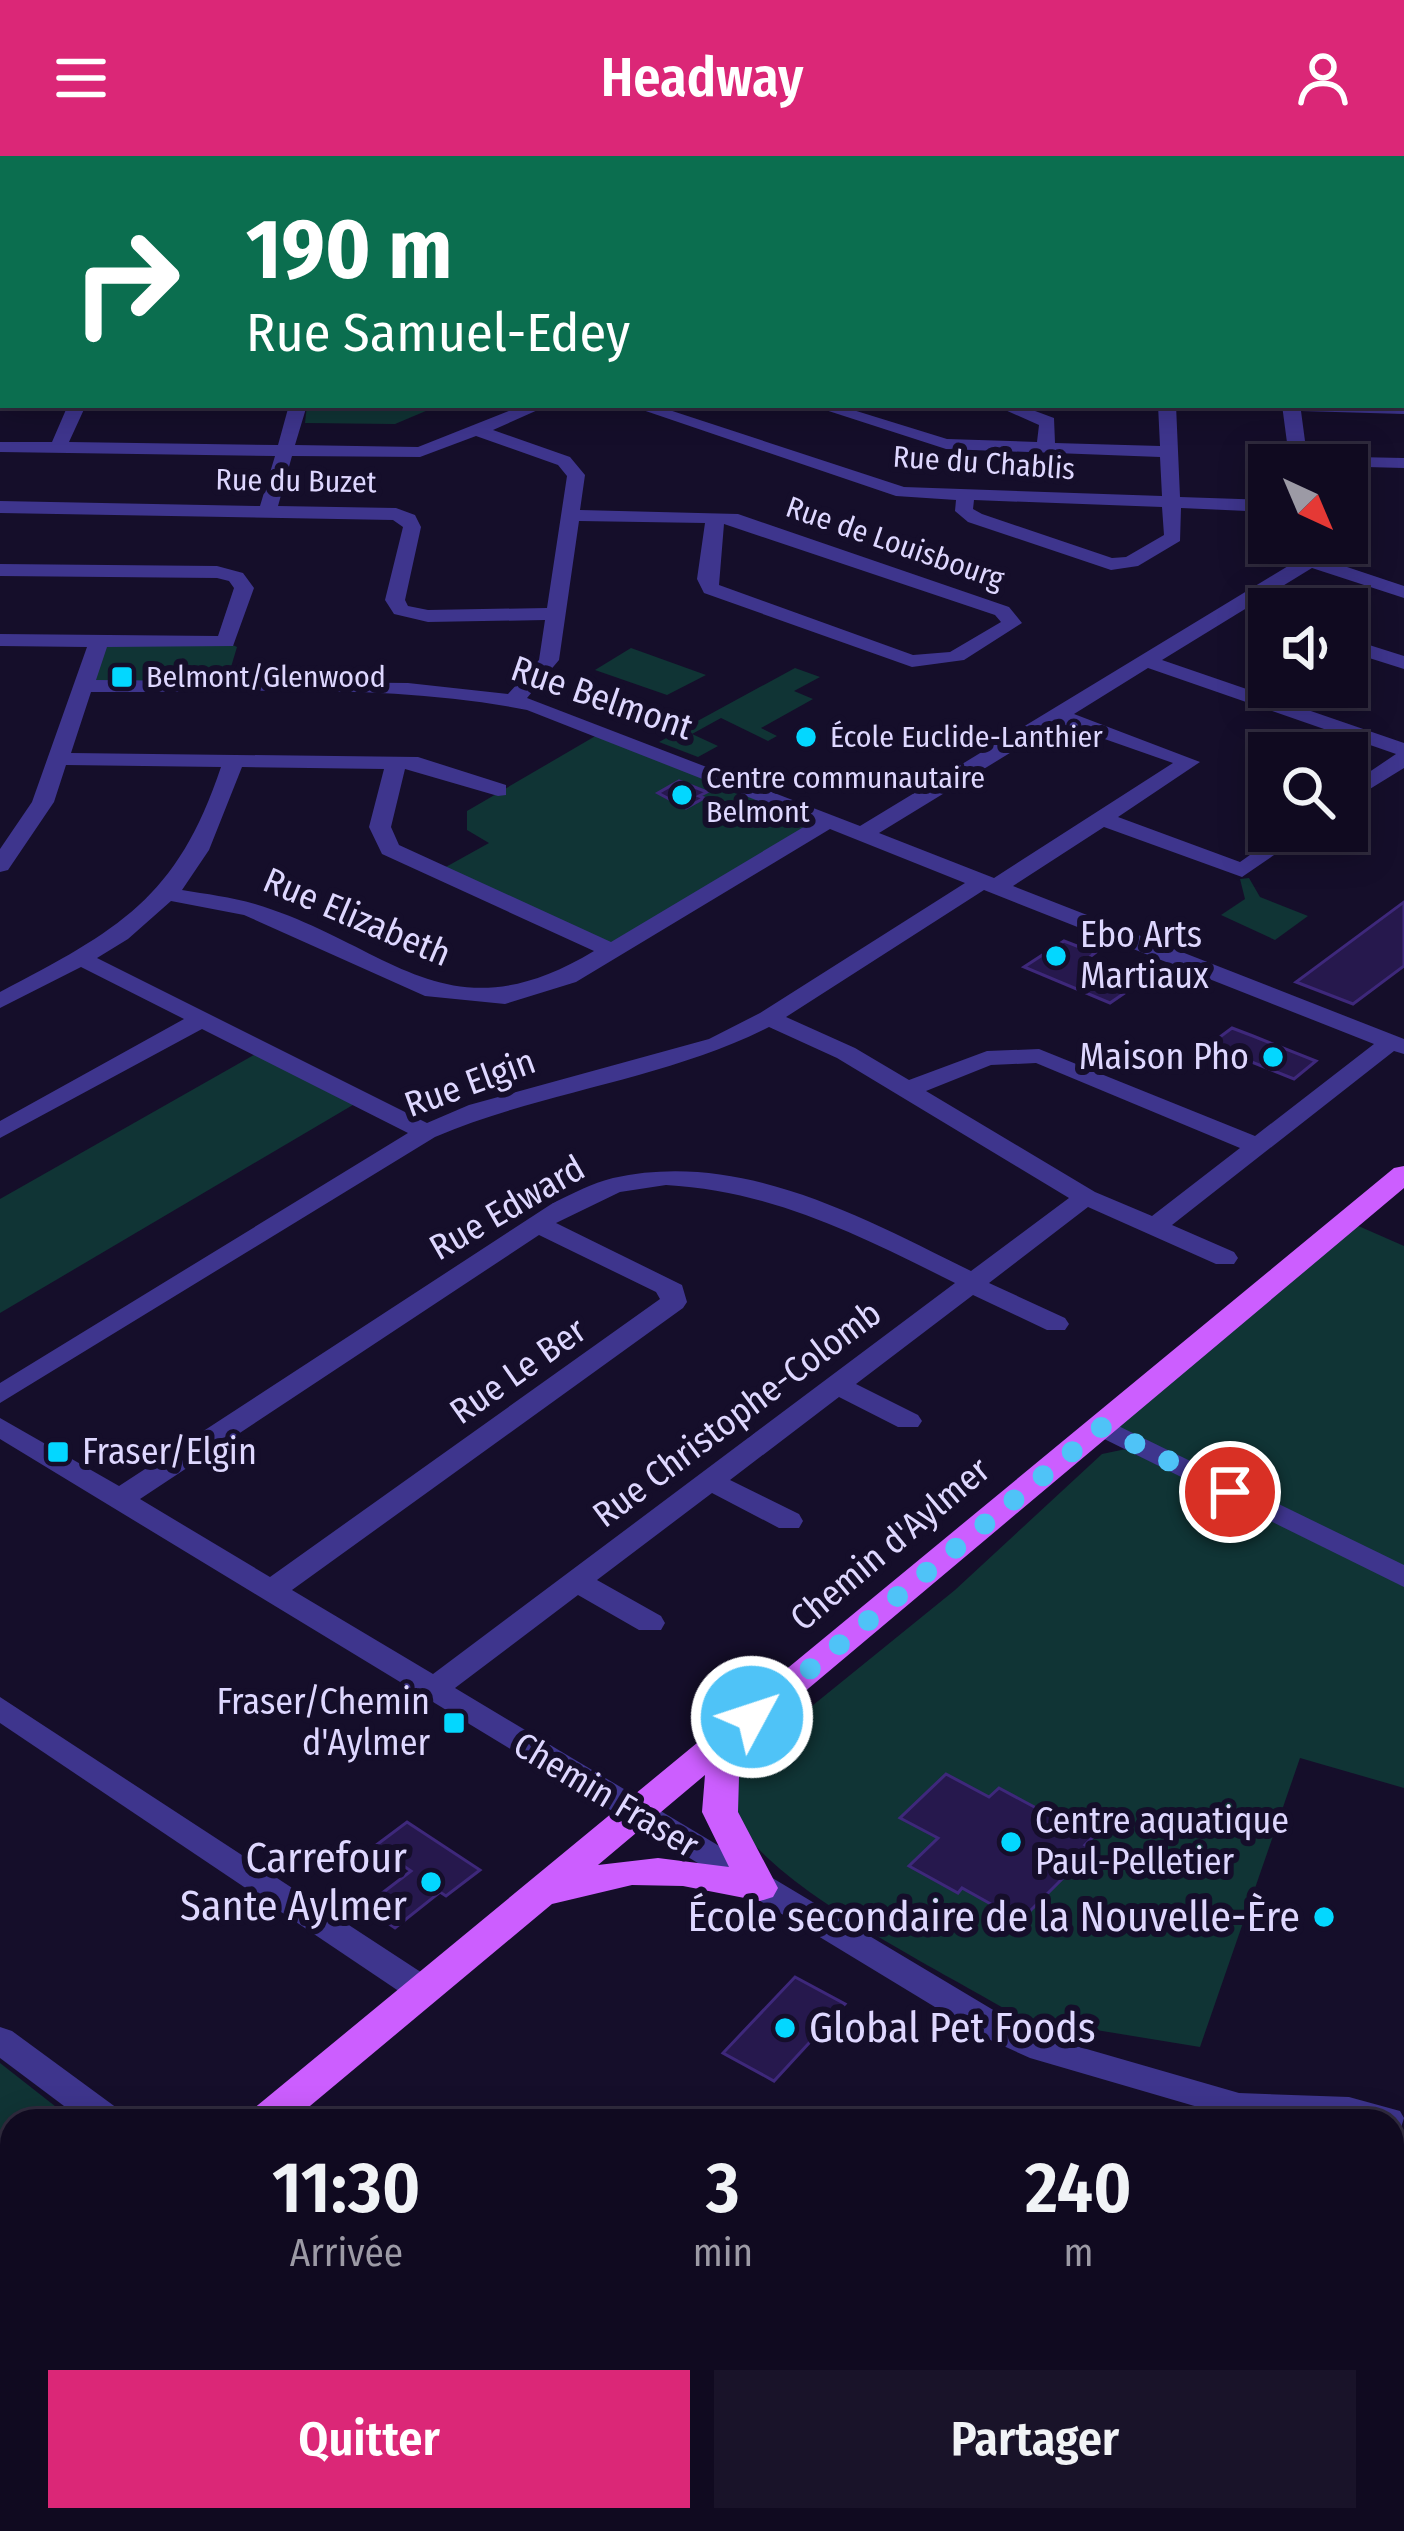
<!DOCTYPE html>
<html lang="fr">
<head>
<meta charset="utf-8">
<style>
	body { margin:0; font-family:"Fira Sans Condensed",sans-serif; background:#191329; color:#f1f3f6; height:100vh; display:flex; flex-direction:column; font-size:45px; white-space:nowrap }
	* { box-sizing:border-box; margin:0 }
	p { font-size:39px; color:#9c9aa5 }
	.icon { flex:none; width:66px; height:66px; fill:none; stroke:currentColor; stroke-width:2; stroke-linecap:round; stroke-linejoin:round }
	.map { position:relative; flex:1; overflow:hidden }
	.sheet { position:absolute; left:0px; top:1953px; width:1404px; height:423px; display:flex; flex-direction:column; background:#100a20; border-radius:36px 36px 0 0; box-shadow:0 6px 30px #0003,0 0 0 3px #302b3e }
	.sheet>* { flex:none }
	.banner { position:absolute; left:0px; top:0px; width:1404px; height:252px; box-shadow:0 6px 30px #0003,0 0 0 3px #302b3e; background:#0b6e4f; color:#fff; overflow:hidden }
	.needle { width:78px; rotate:136deg }
	.tools { position:absolute; left:1248px; top:288px; display:grid; gap:24px }
	.tools a { display:grid; place-items:center; width:120px; height:120px; border-radius:0px; background:#100a20; box-shadow:0 6px 30px #0003,0 0 0 3px #302b3e; font-size:60px }
	.pin { position:absolute; display:grid; place-items:center; width:102px; height:102px; color:#fff; margin:-51px; border:6px solid #fff; border-radius:50%; box-shadow:0 3px 12px #0007 }
	.me { position:absolute; width:132px; margin:-66px; rotate:50deg; stroke-linejoin:round; filter:drop-shadow(0 0 9px #0008) }
	.turn { display:flex; align-items:center; gap:42px; height:252px; padding:0 48px; font-size:54px }
	.turn .icon { width:156px; height:156px; stroke-width:2.5 }
	.turn b { display:block; font-size:84px; line-height:102px }
	.eta { display:flex; justify-content:space-evenly; align-items:center; height:204px; text-align:center }
	.eta b { font-size:72px; font-weight:600; line-height:84px }
	.primary-button { display:flex; gap:24px; margin-top:auto; padding:24px 48px }
	.primary-button a { flex:1; height:138px; border-radius:0px; background:#db2777; color:#fff; font-size:48px; font-weight:600; line-height:138px; text-align:center }
	.primary-button a+a { background:#191329; color:#f1f3f6 }
	header { display:flex; justify-content:space-between; align-items:center; height:156px; padding:0 48px; background:#db2777; color:#fff; font-size:54px; font-weight:600 }
	.map>svg:first-child { display:block }
</style>
</head>
<body>
<header><svg class="icon" aria-label="menu" viewBox="0 0 24 24"><path d="M4 6h16M4 12h16M4 18h16"/></svg>Headway<svg class="icon" aria-label="person" viewBox="0 0 24 24"><circle cx="12" cy="8" r="4"/><path d="M4 21q1-7 8-7t8 7"/></svg></header>
<div class="map">
<svg width="1404" height="2375" viewBox="0 0 1404 2375">
	<rect width="100%" height="100%" fill="#150e2a"/>
	<!-- green -->
	<g fill="#103435">
		<polygon points="307,249 440,249 395,268 305,267"/>
		<polygon points="99,485 226,486 237,491 225,531 85,530"/>
		<polygon points="631,492 706,519 667,539 595,514"/>
		<polygon points="795,512 820,521 794,535 813,543 761,572 777,580 768,585 721,562 692,578 718,590 698,601 659,586"/>
		<polygon points="604,575 829,665 612,795 435,717 489,687 467,674 467,655"/>
		<polygon points="1249,722 1260,741 1308,760 1275,784 1221,759 1245,743 1240,723"/>
		<polygon points="266,892 363,943 0,1157 0,1043"/>
		<polygon points="1347,1065 1404,1090 1404,1421 1102,1271"/>
		<path d="M1126 1293 1404 1430V1632L1300 1602 1200 1891 1029 1863 1005 1853C939 1814 766 1728 736 1662 727 1642 741 1618 749 1601L955 1434 1102 1298Z"/>
		<polygon points="0,1907 74,1965 12,1965 12,2118 0,2126"/>
		<polygon points="1404,2195 1404,2375 1290,2375 1297,2364 1392,2364 1392,2214"/>
	</g>
	<!-- building -->
	<g fill="#26184d" stroke="#3e287b" stroke-width="3">
		<polygon points="679,625 707,636 699,640 704,642 686,652 658,637"/>
		<polygon points="1404,746 1404,810 1353,848 1296,826"/>
		<polygon points="1064,785 1095,797 1087,803 1142,825 1110,847 1024,811"/>
		<polygon points="1232,872 1253,880 1316,905 1294,923 1209,889"/>
		<polygon points="946,1618 989,1641 999,1632 1092,1682 1085,1689 1092,1693 1026,1759 1004,1747 998,1752 962,1732 958,1737 909,1710 938,1682 900,1662"/>
		<polygon points="407,1666 480,1714 446,1740 440,1736 395,1772 364,1751 411,1715 375,1690"/>
		<polygon points="795,1821 845,1848 774,1925 723,1897"/>
	</g>
	<g fill="none" stroke-linecap="round" stroke-linejoin="round">
		<!-- minor -->
		<g fill="#3e358d" fill-rule="evenodd">
			<polygon points="117,0 138,0 140,3 119,3"/>
			<polygon points="313,0 335,0 337,3 315,3"/>
			<polygon points="510,0 532,0 534,3 512,3"/>
			<polygon points="704,0 726,0 728,3 706,3"/>
			<polygon points="903,0 926,0 928,3 905,3"/>
			<polygon points="1367,0 1404,0 1404,7 1401,3"/>
			<polygon points="0,21 3,22 3,32 0,31"/>
			<rect x="1401" y="37" width="3" height="10"/>
			<polygon points="1401,196 1404,197 1404,207 1401,206"/>
			<polygon points="1404,248 1404,258 1301,255 1307,300 1404,302 1404,312 1290,309 1282,249"/>
			<path d="M68 249H86L69 286 278 289 289 249H307L295 289 418 291 524 249H549L493 274 570 301 585 319 580 354 738 358 1009 451 1022 467 964 504 912 511 704 437 697 423 705 367 579 365 559 504 527 542 860 670 1303 401H1317L1404 430V442L1312 412 1162 504 1404 587V612L1347 647V631L1396 598 1148 512 1074 558 1200 606 1118 661 1240 706 1284 675H1309L1242 721 1104 671 1013 730 1404 883V898L1394 895 1172 1069 1234 1096 1238 1102 1234 1108H1216L1088 1051 989 1127 1065 1162 1069 1168 1065 1174H1047L973 1139 856 1228 918 1259 922 1265 918 1271H898L839 1241 730 1324 799 1358 803 1365 799 1372H779L712 1337 597 1424 661 1460 665 1467 661 1474H639L578 1439 455 1532 1010 1864 1052 1883 1239 1937 1349 1941 1400 1955 1404 1962 1400 1975 1392 1977V1965L1239 1963 1030 1902 986 1882 0 1283V1262L119 1330 553 1047C572 1038 592 1027 613 1022 741 994 859 1060 971 1115L1069 1042 837 902 769 871C664 924 543 935 435 981L0 1247V1227L408 977 202 873 0 982V965L184 863 81 811 0 852V836C118 774 177 743 221 611L66 609 54 646 8 714 0 716V693L32 646 87 491 0 490V478L218 480 234 432 229 425 217 422 0 420V408L217 410 243 417 254 432 233 490 107 491 96 524 408 527 508 538 539 504 545 464 428 466 394 458 385 444 403 371 393 364 0 357V345L260 350 275 300 0 296V286H52ZM476 280 558 309 567 320 547 452 428 454 408 450 405 444 421 371 415 359 396 352 278 350 292 300 420 301ZM724 368 995 459 1001 466 950 496 913 499 719 429ZM91 536C233 537 388 526 527 554L812 666 611 786 399 689 391 671 405 613 498 640 506 639V629L418 601 71 597ZM1059 567 1173 607 994 722 879 677ZM242 611 384 613 369 671 382 698 594 795C446 884 391 789 255 748 231 741 206 738 182 734L209 694ZM830 673 965 727 760 857 709 883 469 949 427 967 97 802 128 783 171 745 244 759 425 840 505 848 576 826ZM984 734 1374 888 1255 980 1039 893 987 895 909 924 855 892 786 861ZM1036 907 1240 992 1152 1060 1095 1036 926 935 991 909ZM666 1029C773 1035 861 1080 955 1127L433 1518 292 1434 683 1152 687 1146 682 1129 556 1067 620 1036ZM539 1079 656 1136 660 1143 270 1421 140 1343Z"/>
			<path d="M628 249H654L904 331 1162 340 1160 301 946 293 810 249H837L947 283 1037 286 1039 269 994 249H1019L1054 262 1055 287 1160 290 1158 249H1176L1180 341 1269 344V356L1181 352 1180 385 1138 410 1111 414 968 366 955 355 956 344 896 340ZM974 344 1162 351 1164 379 1126 401 1112 402 982 358 973 353Z"/>
			<polygon points="1347,482 1404,500 1404,513 1347,495"/>
			<polygon points="1102,1262 1404,1409 1404,1431 1092,1277 1088,1271"/>
			<polygon points="0,1541 436,1826 441,1835 436,1844 424,1848 412,1844 0,1567"/>
			<polygon points="0,1871 12,1875 121,1955 126,1965 84,1965 0,1902"/>
			<polygon points="1392,1993 1404,1997 1404,2025 1392,2021"/>
		</g>
		<!-- major -->
		<g fill="#cc5eff" fill-rule="evenodd">
			<polygon points="1401,73 1404,74 1404,84 1401,83"/>
			<polygon points="3,183 3,195 0,196 0,184"/>
			<path d="M1404 1010V1032L759 1574 739 1621 738 1656 778 1732 773 1741 760 1745 683 1730 632 1729 552 1748 292 1965H247L252 1954 1394 1012ZM705 1619 702 1656 729 1711 658 1702 598 1709Z"/>
			<polygon points="12,2159 12,2199 0,2203 0,2163"/>
		</g>
	</g>
	<g fill="none" stroke-linecap="round" stroke-linejoin="round">
		<!-- route -->
		<polyline stroke="#4fc3f7" stroke-width="21" stroke-dasharray="0 37.8" points="752,1561 1102,1271 1230,1336"/>
	</g>
	<!-- markers -->
	<g fill="#03d7ff" stroke="#150e2a" stroke-width="4.5">
		<rect x="110" y="509" width="24" height="24" rx="6"/>
		<circle cx="806" cy="581" r="12"/>
		<circle cx="682" cy="639" r="12"/>
		<circle cx="1056" cy="800" r="12"/>
		<circle cx="1273" cy="901" r="12"/>
		<rect x="46" y="1284" width="24" height="24" rx="6"/>
		<rect x="442" y="1555" width="24" height="24" rx="6"/>
		<circle cx="1011" cy="1686" r="12"/>
		<circle cx="431" cy="1726" r="12"/>
		<circle cx="1324" cy="1761" r="12"/>
		<circle cx="785" cy="1872" r="12"/>
	</g>
	<g text-anchor="middle" dominant-baseline="central" stroke-width="12" stroke-linejoin="round" paint-order="stroke">
		<!-- far-street labels -->
		<g font-size="30" fill="#ded7ff" stroke="#150e2a">
			<text transform="translate(984 307) rotate(4)">Rue du Chablis</text>
			<text transform="translate(296 325) rotate(1)">Rue du Buzet</text>
			<text transform="translate(895 387) rotate(19)">Rue de Louisbourg</text>
		</g>
		<!-- far-poi labels -->
		<g font-size="30" fill="#ded7ff" stroke="#150e2a" text-anchor="start">
			<text x="146" y="521">Belmont/Glenwood</text>
			<text x="830" y="581">École Euclide-Lanthier</text>
			<text x="706" y="622">Centre communautaire<tspan x="706" dy="34">Belmont</tspan></text>
		</g>
		<!-- street labels -->
		<g font-size="36" fill="#ded7ff" stroke="#150e2a">
			<text transform="translate(602 542) rotate(19)">Rue Belmont</text>
			<text transform="translate(357 761) rotate(23)">Rue Elizabeth</text>
			<text transform="translate(470 927) rotate(-20)">Rue Elgin</text>
			<text transform="translate(507 1052) rotate(-30)">Rue Edward</text>
			<text transform="translate(518 1215) rotate(-35)">Rue Le Ber</text>
			<text transform="translate(737 1258) rotate(-37)">Rue Christophe-Colomb</text>
			<text transform="translate(890 1388) rotate(-40)">Chemin d'Aylmer</text>
			<text transform="translate(606 1639) rotate(31)">Chemin Fraser</text>
		</g>
		<!-- poi labels -->
		<g font-size="36" fill="#ded7ff" stroke="#150e2a" text-anchor="start">
			<text x="1080" y="779">Ebo Arts<tspan x="1080" dy="41">Martiaux</tspan></text>
			<text x="1249" y="901" text-anchor="end">Maison Pho</text>
			<text x="82" y="1296">Fraser/Elgin</text>
			<text x="430" y="1546" text-anchor="end">Fraser/Chemin<tspan x="430" dy="41">d'Aylmer</tspan></text>
			<text x="1035" y="1665">Centre aquatique<tspan x="1035" dy="41">Paul-Pelletier</tspan></text>
		</g>
		<!-- near-poi labels -->
		<g font-size="42" fill="#ded7ff" stroke="#150e2a" text-anchor="end">
			<text x="407" y="1702">Carrefour<tspan x="407" dy="48">Sante Aylmer</tspan></text>
			<text x="1300" y="1761">École secondaire de la Nouvelle-Ère</text>
			<text x="809" y="1872" text-anchor="start">Global Pet Foods</text>
		</g>
	</g>
</svg>
<div class="tools">
<a><svg class="needle" viewBox="-14 -14 28 28"><path d="M0-13l5 13h-10z" fill="#e53935"/><path d="M0 13l5-13h-10z" fill="#9c9aa5"/></svg></a>
<a><svg class="icon" aria-label="sound" viewBox="0 0 24 24"><path d="M4 9h4l5-4v14l-5-4H4zM17 9q2 3 0 6"/></svg></a>
<a><svg class="icon" aria-label="search" viewBox="0 0 24 24"><circle cx="10" cy="10" r="6"/><path d="M15 15l6 6"/></svg></a>
</div>
<div class="pin" style="left:1230px;top:1336px;background:#d93025"><svg class="icon" aria-label="arrive" viewBox="0 0 24 24"><path d="M6 21V4h12l-3 4 3 4H6"/></svg></div>
<svg class="me" style="left:752px;top:1561px" viewBox="-20 -20 40 40"><circle r="17" fill="#4fc3f7" stroke="#fff" stroke-width="3"/><path d="M0-11L8 9 0 5-8 9z" fill="#fff"/></svg>
<div class="banner">
<div class="turn"><svg class="icon" aria-label="right" viewBox="0 0 24 24"><path d="M7 20v-9h11M14 6l5 5-5 5"/></svg><div><b>190 m</b>Rue Samuel-Edey</div></div>
</div>
<section class="sheet">
<div class="eta">
<div><b>11:30</b><p>Arrivée</p></div>
<div><b>3</b><p>min</p></div>
<div><b>240</b><p>m</p></div>
</div>
<div class="primary-button"><a>Quitter</a><a>Partager</a></div>
</section>
</div>
</body>
</html>
